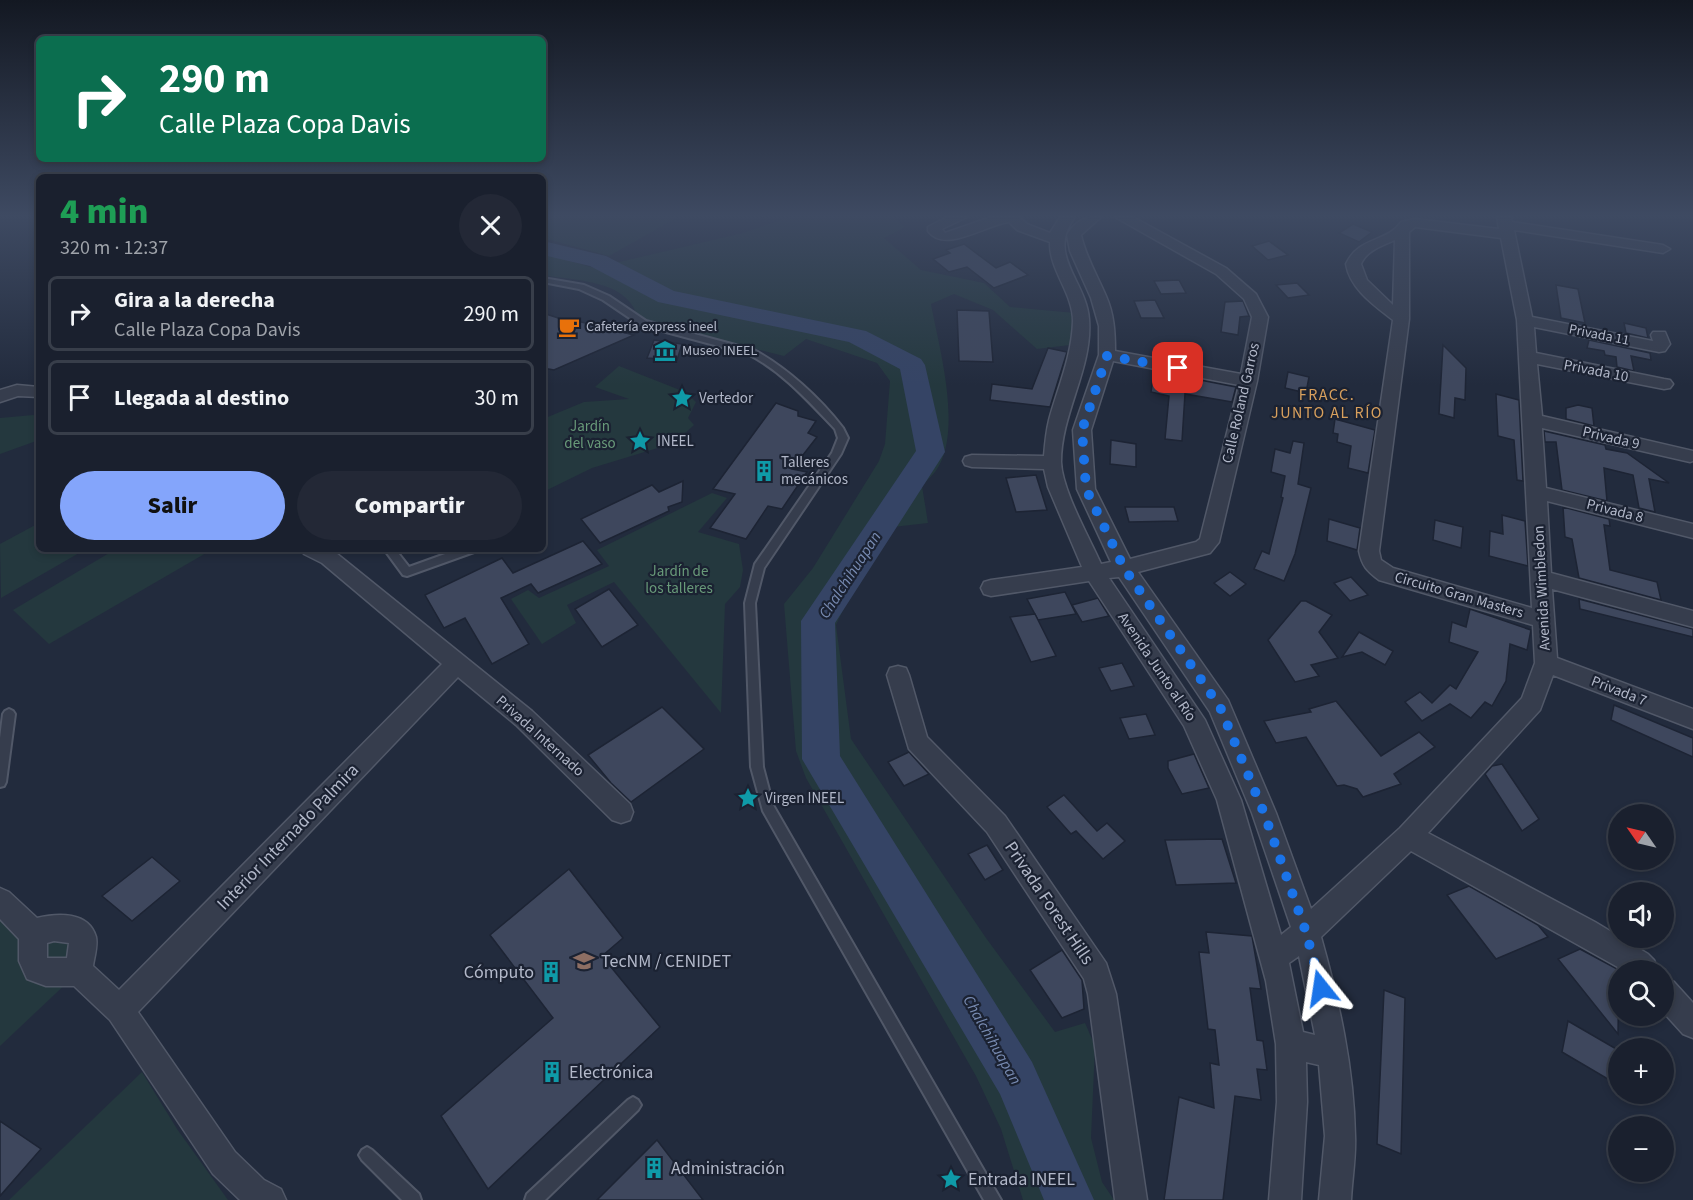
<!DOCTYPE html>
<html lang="es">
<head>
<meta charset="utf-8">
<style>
	body { margin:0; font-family:"Source Sans 3",sans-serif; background:#232836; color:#f1f3f6; height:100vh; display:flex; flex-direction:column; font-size:22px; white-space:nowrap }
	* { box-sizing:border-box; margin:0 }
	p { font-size:20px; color:#9fa3aa }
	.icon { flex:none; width:33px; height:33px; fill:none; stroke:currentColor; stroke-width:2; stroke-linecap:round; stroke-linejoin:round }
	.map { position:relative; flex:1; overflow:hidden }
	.details { position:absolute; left:36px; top:174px; width:510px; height:378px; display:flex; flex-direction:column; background:#1a202e; border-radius:9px; box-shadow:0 3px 9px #0003,0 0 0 2px #383e4a }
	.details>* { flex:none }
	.top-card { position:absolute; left:36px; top:36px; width:510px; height:126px; border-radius:9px; box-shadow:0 3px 9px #0003,0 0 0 2px #383e4a; background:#0b6e4f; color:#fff; overflow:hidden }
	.needle { width:39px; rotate:304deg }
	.tools { position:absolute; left:1608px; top:804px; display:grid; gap:12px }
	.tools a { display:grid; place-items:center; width:66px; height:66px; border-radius:50%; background:#1a202e; box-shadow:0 3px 9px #0003,0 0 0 2px #383e4a; font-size:30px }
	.pin { position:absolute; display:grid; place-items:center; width:51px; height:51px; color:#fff; margin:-26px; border-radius:12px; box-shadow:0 3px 9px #0006 }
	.me { position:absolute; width:66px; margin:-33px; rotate:345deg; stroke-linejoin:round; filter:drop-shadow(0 0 4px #0008) }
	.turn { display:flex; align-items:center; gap:21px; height:126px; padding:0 24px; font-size:27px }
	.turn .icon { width:78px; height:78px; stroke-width:2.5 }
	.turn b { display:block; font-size:42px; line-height:51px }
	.round { display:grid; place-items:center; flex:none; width:63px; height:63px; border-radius:32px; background:#232836 }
	.overview { display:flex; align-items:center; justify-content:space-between; height:102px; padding:0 24px }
	h1 { font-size:36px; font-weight:800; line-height:45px; color:#1e9e55 }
	.cta { display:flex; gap:12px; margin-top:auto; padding:12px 24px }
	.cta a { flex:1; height:69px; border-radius:36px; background:#84a5fb; color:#111; font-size:24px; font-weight:800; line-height:69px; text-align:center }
	.cta a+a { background:#232836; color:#f1f3f6 }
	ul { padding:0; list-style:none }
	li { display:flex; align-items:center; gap:18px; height:75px; margin:0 12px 9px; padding:0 12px; border:3px solid #383e4a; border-radius:9px }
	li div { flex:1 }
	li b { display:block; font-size:22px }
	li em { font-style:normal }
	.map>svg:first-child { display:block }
</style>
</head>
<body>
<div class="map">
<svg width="1693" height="1200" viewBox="0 0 1693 1200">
	<rect width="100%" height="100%" fill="#222b3d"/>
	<!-- green -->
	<g fill="#24383e">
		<polygon points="543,217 678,217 609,256 543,238"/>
		<path d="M789 217H892L905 227 884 238 921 270 984 283 1010 307 1075 313 1070 345 1037 349 993 310 954 294 931 304C939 348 964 433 935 472 931 477 926 481 922 486L928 523 893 527 868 557 836 625 851 739 986 938 1055 1032 1085 1023 1095 1046 1091 1138 1102 1182 1114 1200H1023L1001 1129 976 1076 806 778 796 751 784 604 813 568 879 461 885 444 890 381 877 363 806 339 784 356 654 324 638 318C628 279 575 281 543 275V253L594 268 743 233Z"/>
		<polygon points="619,366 685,392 696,402 688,418 694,425 674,443 592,468 543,492 543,419 584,402 629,399 595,387"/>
		<polygon points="33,415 39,417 39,440 0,454 0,418"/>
		<polygon points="712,493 727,498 698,532 739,544 743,570 740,587 725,604 721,713 614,582 567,605 576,623 542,644 511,599 528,590 539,598 609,566 597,550"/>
		<polygon points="39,523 39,549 86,549 1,598 0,544"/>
		<polygon points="116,549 213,549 49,644 13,610"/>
		<polygon points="0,917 23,938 25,965 72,978 0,1046"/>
		<polygon points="71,936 69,955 60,961 44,962 42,949 48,942"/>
		<polygon points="142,1072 177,1129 228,1200 9,1200"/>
	</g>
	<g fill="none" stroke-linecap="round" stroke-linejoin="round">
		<!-- river -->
		<polygon fill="#354465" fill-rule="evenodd" points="543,241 606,256 674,291 866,331 921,359 925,365 945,452 835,623 840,756 1032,1062 1094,1200 1044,1200 1000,1094 802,759 801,621 916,451 900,369 849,342 658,302 590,266 543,255"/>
	</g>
	<!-- building -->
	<g fill="#3e475d" stroke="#1d2434" stroke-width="1.5">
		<polygon points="1353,224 1372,232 1359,242 1339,233"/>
		<polygon points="1269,241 1288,255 1268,260 1252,246"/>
		<polygon points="964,244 996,268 1010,262 1028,275 994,288 967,267 949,272 933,259 950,253 946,250"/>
		<polygon points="1179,280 1186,293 1161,294 1154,281"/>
		<polygon points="1297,283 1309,295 1288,298 1276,285"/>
		<polygon points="1556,285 1578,289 1585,323 1561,318"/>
		<polygon points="1155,300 1164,318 1141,318 1134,301"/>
		<polygon points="1243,301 1249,316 1240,317 1238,335 1221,332 1225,302"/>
		<polygon points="957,310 989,311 993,362 959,361"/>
		<polygon points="543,313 567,321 569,319 634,335 554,370 543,368"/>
		<polygon points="1624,323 1646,328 1648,338 1626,333"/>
		<polygon points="654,340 682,344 677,360 647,358"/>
		<polygon points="1589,340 1650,353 1651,360 1631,356 1634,371 1617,367 1616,357 1605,355 1604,351 1587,348"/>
		<polygon points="1443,345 1466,368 1465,400 1455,398 1454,418 1439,414"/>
		<polygon points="1048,348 1067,352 1050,407 990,400 992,384 1032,389"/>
		<polygon points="1154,371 1236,387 1232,402 1185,394 1182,441 1165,439 1169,396 1151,392"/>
		<polygon points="1288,372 1309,377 1306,393 1285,388"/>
		<polygon points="1496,394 1519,400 1523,481 1517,480 1514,440 1498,436"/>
		<polygon points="776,403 798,411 798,416 816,421 808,433 817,437 792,469 807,472 782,509 768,506 746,539 710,528 735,494 713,489"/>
		<polygon points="1578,405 1592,408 1594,426 1566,419 1566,408"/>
		<polygon points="1335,419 1375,430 1368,473 1348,468 1351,446 1337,442 1338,434 1333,433"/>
		<polygon points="1544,431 1605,445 1606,449 1627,453 1669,483 1649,479 1655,512 1639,508 1633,475 1604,468 1607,501 1562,490 1556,442 1545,442"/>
		<polygon points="1111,440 1136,444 1136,467 1110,464"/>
		<polygon points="1293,441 1304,443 1298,484 1311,488 1295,554 1284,581 1254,569 1262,551 1269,554 1283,498 1281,497 1285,476 1271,472 1275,449 1290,453"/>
		<polygon points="1036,475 1047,510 1016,512 1006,478"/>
		<polygon points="683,481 682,502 668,507 669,511 600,543 581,519 652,485 659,492"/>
		<polygon points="1125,507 1174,507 1178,521 1129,522"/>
		<polygon points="1563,507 1609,519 1610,526 1604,525 1610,570 1657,582 1661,600 1579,578 1572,539 1565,537"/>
		<polygon points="1502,515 1525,521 1528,566 1489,556 1490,531 1503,534"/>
		<polygon points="1329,519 1360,528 1357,550 1327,541"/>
		<polygon points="1435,520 1463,527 1461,548 1433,540"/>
		<polygon points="583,541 602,564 538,593 531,584 501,598 529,644 492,664 465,618 444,628 425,595 502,558 513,573"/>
		<polygon points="1230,572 1246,584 1230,596 1214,583"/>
		<polygon points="1351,577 1368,595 1350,601 1334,583"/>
		<polygon points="609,589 638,625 602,647 575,609"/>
		<polygon points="1065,592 1076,614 1038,620 1027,599"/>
		<polygon points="1098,598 1109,616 1082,622 1072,605"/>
		<polygon points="1579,599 1693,629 1693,637 1580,609"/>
		<polygon points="1301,601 1306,601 1332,615 1319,632 1338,658 1311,665 1319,676 1295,682 1268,640"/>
		<polygon points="1470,609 1531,630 1527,650 1510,644 1506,681 1492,706 1485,702 1471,718 1450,704 1422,721 1405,702 1420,692 1432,703 1450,685 1456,689 1478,652 1449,642 1452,622 1466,627"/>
		<polygon points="1035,614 1056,656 1031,662 1010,617"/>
		<polygon points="1359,632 1393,651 1385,665 1362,652 1342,657"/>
		<polygon points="1122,663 1134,686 1111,691 1099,668"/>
		<polygon points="1336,701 1381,756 1419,732 1435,747 1394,774 1401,784 1363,797 1357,789 1344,785 1337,786 1306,737 1276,743 1264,721 1311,712 1309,709"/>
		<polygon points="1614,705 1693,738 1693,757 1611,720"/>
		<polygon points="662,707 704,749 631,802 611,783 588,755"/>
		<polygon points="1146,714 1155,735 1129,739 1120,718"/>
		<polygon points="909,752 929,774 904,786 888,762"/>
		<polygon points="1194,754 1209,788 1182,794 1168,768 1168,761"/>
		<polygon points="1502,764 1539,819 1522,831 1485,774 1492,766"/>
		<polygon points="1064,795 1097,831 1107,823 1125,841 1103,859 1076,831 1071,834 1047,807"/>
		<polygon points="1222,839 1236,883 1176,885 1165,840"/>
		<polygon points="987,845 1003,870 985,880 968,854"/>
		<polygon points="152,857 180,881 132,921 102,896"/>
		<polygon points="569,869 623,938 602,956 660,1027 488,1189 441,1116 553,1018 490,935"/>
		<polygon points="1469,886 1538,925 1548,937 1496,959 1447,895"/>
		<polygon points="1206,932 1252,936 1261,989 1250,988 1257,1040 1263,1041 1267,1070 1257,1069 1261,1100 1235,1096 1223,1200 1164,1200 1179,1097 1214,1108 1210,1063 1219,1065 1215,1030 1208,1029 1199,952 1209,953"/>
		<polygon points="1580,949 1619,970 1618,1034 1558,959"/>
		<polygon points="1062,950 1082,980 1084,1009 1062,1018 1030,970"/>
		<polygon points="1384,990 1405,998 1401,1154 1377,1144"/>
		<polygon points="1568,1021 1618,1050 1618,1085 1562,1052"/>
		<polygon points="0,1121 41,1149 0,1196"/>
		<polygon points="657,1140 703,1200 597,1200"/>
	</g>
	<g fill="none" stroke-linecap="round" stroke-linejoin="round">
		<defs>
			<g id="lane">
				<path d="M543 278 584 285 609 296 646 321 754 350C787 368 820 398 843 428L848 438 841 454 764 568 755 603 763 767 773 805 1001 1200H984L763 811 751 767 745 603 755 564 832 453 838 438 835 429C808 401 783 372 748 354L640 325 603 300 579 289 543 282Z"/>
				<polygon points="384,549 395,549 409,567 459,549 475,549 474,552 407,576 403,575"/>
				<polygon points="9,709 13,711 15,714 6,782 4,786 0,787 0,738 3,714 5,711"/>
				<polygon points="633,1097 638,1100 641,1105 638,1110 545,1200 525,1200 527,1194 628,1100"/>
				<polygon points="367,1147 372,1150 419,1194 421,1200 402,1200 362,1160 359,1155 362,1150"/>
			</g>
			<g id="street">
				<path d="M947 217H967L942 229 945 233 991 217H1019L1027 224 1050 233 1060 217H1075C1046 255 1086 280 1089 319 1093 368 1061 413 1061 462 1062 490 1089 537 1101 564L1111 562 1077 489 1073 430 1099 355V326L1091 298 1070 251 1067 235C1076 220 1084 217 1101 217L1081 235C1086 257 1097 275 1106 296 1114 314 1115 332 1115 351L1241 374 1252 317 1244 299 1216 274 1115 217H1133L1226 268 1256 294 1268 317 1257 381 1219 542 1210 553 1138 572 1228 700 1276 813 1311 909 1400 828 1522 698 1535 663 1533 625 1379 580C1367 571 1362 566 1359 551L1393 320C1374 305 1350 289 1346 264 1359 236 1387 243 1401 222L1415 219 1499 229 1497 217H1511L1512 222 1663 245 1670 249 1663 253 1514 230 1532 317 1653 341 1651 335 1653 332H1665L1670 344 1665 351 1659 352 1534 327 1536 353 1664 379 1670 380 1673 384 1670 388 1664 389 1537 364 1542 416 1693 451V461L1690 462 1542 428 1546 488 1693 524V538L1547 501 1551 573 1693 611V627L1552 589 1557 658 1693 709V729L1553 675 1540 710 1428 833 1595 922 1648 954 1654 960 1658 970H1623L1411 851 1321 937C1339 1001 1354 1068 1355 1136 1356 1157 1352 1179 1351 1200H1319L1325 1136 1319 1065 1306 1062 1307 1102 1301 1200H1269L1277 1102 1276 1044 1266 981 1217 800 1184 726 1089 581 991 596 984 594 981 588 984 582 991 580 1082 567 1048 487 1044 469 972 467 965 465 963 461 965 457 972 455 1044 456C1045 444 1046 432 1049 420 1058 387 1072 356 1073 321 1073 293 1049 270 1050 242L1017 230 1009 222C985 225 945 254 928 231V227ZM1415 227 1501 238 1517 320 1532 608 1393 568 1381 560 1379 551 1409 319V232ZM1395 240 1393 305 1367 280 1361 264C1367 250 1382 246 1395 240ZM1113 361 1239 385 1200 539 1196 542 1130 559 1095 489 1091 430ZM1119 577 1210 712 1252 813 1291 927 1281 935 1241 800 1205 720 1109 578ZM1299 956 1315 1035 1303 1032 1289 963Z"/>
				<polygon points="17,385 39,387 39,397 18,396 0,402 0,390"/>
				<path d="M301 549H329L336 553 532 711 630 804 633 812 630 820 621 823 612 820 516 725 458 677 138 1012 235 1152 264 1180 281 1189 286 1200H240L213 1174 110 1020 74 986H46L27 979 19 961V939L0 919V888L9 892 37 918C57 913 89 911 96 937 98 946 94 958 93 966L119 990 442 664 322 563 304 554ZM54 941 69 943 67 958H47V943Z"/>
				<polygon points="898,666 906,668 909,675 927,737 1005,816 1106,963 1116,994 1147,1200 1115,1200 1088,994 1084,979 987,832 909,749 887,675 890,668"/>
				<polygon points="1664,978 1674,982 1693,1003 1693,1038 1683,1034 1664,1013"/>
			</g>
		</defs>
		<!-- lane casing -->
		<use href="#lane" stroke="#515868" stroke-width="4"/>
		<!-- street casing -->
		<use href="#street" stroke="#515868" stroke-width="3"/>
		<!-- lane -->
		<use href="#lane" fill="#363d4d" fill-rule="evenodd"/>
		<!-- street -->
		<use href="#street" fill="#363d4d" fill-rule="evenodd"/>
	</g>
	<!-- sky -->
	<linearGradient id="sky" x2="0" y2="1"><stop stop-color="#131822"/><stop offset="0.56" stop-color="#3e4a62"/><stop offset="1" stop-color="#3e4a62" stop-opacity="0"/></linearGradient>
	<rect width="1693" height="385" fill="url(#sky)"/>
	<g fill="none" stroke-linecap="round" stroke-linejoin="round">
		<!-- route -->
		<polyline stroke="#1a73e8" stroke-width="10" stroke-dasharray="0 18" points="1178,368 1107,356 1082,430 1086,489 1124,568 1220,707 1264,813 1306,932 1321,988"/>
	</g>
	<!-- icons -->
	<defs>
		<symbol id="cafe-bare" viewBox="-9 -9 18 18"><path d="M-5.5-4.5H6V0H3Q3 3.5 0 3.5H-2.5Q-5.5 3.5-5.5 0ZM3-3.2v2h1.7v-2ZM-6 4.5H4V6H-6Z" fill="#e8710a" stroke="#1b2232" stroke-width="2.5" paint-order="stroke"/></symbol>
		<symbol id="museum-bare" viewBox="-9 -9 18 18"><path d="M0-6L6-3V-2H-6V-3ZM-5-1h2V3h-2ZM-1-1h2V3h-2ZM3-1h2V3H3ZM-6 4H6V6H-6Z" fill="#0f9aa8" stroke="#1b2232" stroke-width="2.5" paint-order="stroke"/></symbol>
		<symbol id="sight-bare" viewBox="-9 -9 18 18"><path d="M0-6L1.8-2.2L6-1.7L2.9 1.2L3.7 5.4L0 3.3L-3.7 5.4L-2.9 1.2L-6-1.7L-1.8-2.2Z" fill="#0f9aa8" stroke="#1b2232" stroke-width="2.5" paint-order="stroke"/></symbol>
		<symbol id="building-bare" viewBox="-9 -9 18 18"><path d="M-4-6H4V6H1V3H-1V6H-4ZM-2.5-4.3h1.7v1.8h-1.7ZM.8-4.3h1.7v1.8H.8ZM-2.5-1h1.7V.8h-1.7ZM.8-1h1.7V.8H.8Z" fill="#0f9aa8" stroke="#1b2232" stroke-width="2.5" paint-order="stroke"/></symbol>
		<symbol id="university-bare" viewBox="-9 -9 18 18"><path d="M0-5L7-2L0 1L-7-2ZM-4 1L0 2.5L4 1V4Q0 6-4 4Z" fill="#8d6e63" stroke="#1b2232" stroke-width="2.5" paint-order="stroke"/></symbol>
	</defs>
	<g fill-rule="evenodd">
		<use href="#cafe-bare" x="554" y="312" width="30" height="30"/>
		<use href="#museum-bare" x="650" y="336" width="30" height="30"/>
		<use href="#sight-bare" x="667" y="383" width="30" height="30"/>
		<use href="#sight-bare" x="625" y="426" width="30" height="30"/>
		<use href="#building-bare" x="749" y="456" width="30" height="30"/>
		<use href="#sight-bare" x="733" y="783" width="30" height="30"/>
		<use href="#university-bare" x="569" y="946" width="30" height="30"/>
		<use href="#building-bare" x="536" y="957" width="30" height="30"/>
		<use href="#building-bare" x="537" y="1057" width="30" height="30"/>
		<use href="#building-bare" x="639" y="1153" width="30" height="30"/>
		<use href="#sight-bare" x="936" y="1164" width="30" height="30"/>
	</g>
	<g text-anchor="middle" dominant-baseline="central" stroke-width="4.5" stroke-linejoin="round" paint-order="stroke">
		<!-- far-poi labels -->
		<g font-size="14" fill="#b2b8c9" stroke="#1b2232" text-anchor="start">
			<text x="586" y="327">Cafetería express ineel</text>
			<text x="682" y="351">Museo INEEL</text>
		</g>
		<!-- far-street labels -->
		<g font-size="14" fill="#b2b8c9" stroke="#1b2232">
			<text transform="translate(1599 335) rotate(11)">Privada 11</text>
		</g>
		<!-- street labels -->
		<g font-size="15" fill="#b2b8c9" stroke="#1b2232">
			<text transform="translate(1596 371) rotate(11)">Privada 10</text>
			<text transform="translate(1241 403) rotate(-77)">Calle Roland Garros</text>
			<text transform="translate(1611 438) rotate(13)">Privada 9</text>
			<text transform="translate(1615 511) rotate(14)">Privada 8</text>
			<text transform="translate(1542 588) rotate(-93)">Avenida Wimbledon</text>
			<text transform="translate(1459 595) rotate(16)">Circuito Gran Masters</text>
			<text transform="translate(1157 667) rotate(56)">Avenida Junto al Río</text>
			<text transform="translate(1619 691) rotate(21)">Privada 7</text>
			<text transform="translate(540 736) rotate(42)">Privada Internado</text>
		</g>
		<!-- poi labels -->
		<g font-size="15" fill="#b2b8c9" stroke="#1b2232" text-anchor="start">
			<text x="699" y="398">Vertedor</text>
			<text x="657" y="441">INEEL</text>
			<text x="781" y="462">Talleres<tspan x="781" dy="17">mecánicos</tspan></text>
			<text x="765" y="798">Virgen INEEL</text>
		</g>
		<!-- park labels -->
		<g font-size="15" fill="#689a79" stroke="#1b2232">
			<text x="590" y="426">Jardín<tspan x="590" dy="17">del vaso</tspan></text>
			<text x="679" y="571">Jardín de<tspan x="679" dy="17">los talleres</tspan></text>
		</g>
		<!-- neighbourhood labels -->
		<g font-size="16" letter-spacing="1.5" fill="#d8a05d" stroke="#1b2232">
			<text x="1327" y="395">FRACC.<tspan x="1327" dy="18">JUNTO AL RÍO</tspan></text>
		</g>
		<!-- water labels -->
		<g font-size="16" font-style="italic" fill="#788bb2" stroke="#1b2232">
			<text transform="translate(850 575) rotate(-57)">Chalchihuapan</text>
			<text transform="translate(992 1040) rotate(60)">Chalchihuapan</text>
		</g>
		<!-- near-street labels -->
		<g font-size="18" fill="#b2b8c9" stroke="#1b2232">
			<text transform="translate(288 837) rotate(-46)">Interior Internado Palmira</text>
			<text transform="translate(1049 903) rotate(56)">Privada Forest Hills</text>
		</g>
		<!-- near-poi labels -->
		<g font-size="18" fill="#b2b8c9" stroke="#1b2232" text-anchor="start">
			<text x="601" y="961">TecNM / CENIDET</text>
			<text x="534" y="972" text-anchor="end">Cómputo</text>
			<text x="569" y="1072">Electrónica</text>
			<text x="671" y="1168">Administración</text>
			<text x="968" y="1179">Entrada INEEL</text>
		</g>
	</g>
</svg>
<div class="tools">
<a><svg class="needle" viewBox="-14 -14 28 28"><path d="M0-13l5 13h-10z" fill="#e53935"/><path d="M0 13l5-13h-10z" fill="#9fa3aa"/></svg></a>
<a><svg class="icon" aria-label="sound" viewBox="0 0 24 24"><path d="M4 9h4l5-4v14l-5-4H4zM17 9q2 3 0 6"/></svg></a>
<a><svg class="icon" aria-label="search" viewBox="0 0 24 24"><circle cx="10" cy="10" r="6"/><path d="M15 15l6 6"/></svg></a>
<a>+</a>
<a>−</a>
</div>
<div class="pin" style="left:1178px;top:368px;background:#d93025"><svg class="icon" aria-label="arrive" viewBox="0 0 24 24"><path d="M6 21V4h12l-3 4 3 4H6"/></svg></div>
<svg class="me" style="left:1321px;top:988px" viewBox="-20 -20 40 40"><path d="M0-17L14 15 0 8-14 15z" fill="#1a73e8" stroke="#fff" stroke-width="4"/></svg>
<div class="top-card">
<div class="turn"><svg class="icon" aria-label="right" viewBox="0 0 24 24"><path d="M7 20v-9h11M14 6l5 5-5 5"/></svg><div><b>290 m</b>Calle Plaza Copa Davis</div></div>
</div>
<section class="details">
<div class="overview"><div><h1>4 min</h1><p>320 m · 12:37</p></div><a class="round"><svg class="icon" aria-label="close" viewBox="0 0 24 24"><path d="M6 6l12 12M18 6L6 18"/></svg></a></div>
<ul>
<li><svg class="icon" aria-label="right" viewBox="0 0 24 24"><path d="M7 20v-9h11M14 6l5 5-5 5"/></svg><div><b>Gira a la derecha</b><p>Calle Plaza Copa Davis</p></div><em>290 m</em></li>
<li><svg class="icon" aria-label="arrive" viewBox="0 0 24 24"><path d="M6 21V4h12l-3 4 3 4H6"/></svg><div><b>Llegada al destino</b></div><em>30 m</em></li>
</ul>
<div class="cta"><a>Salir</a><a>Compartir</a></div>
</section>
</div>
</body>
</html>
